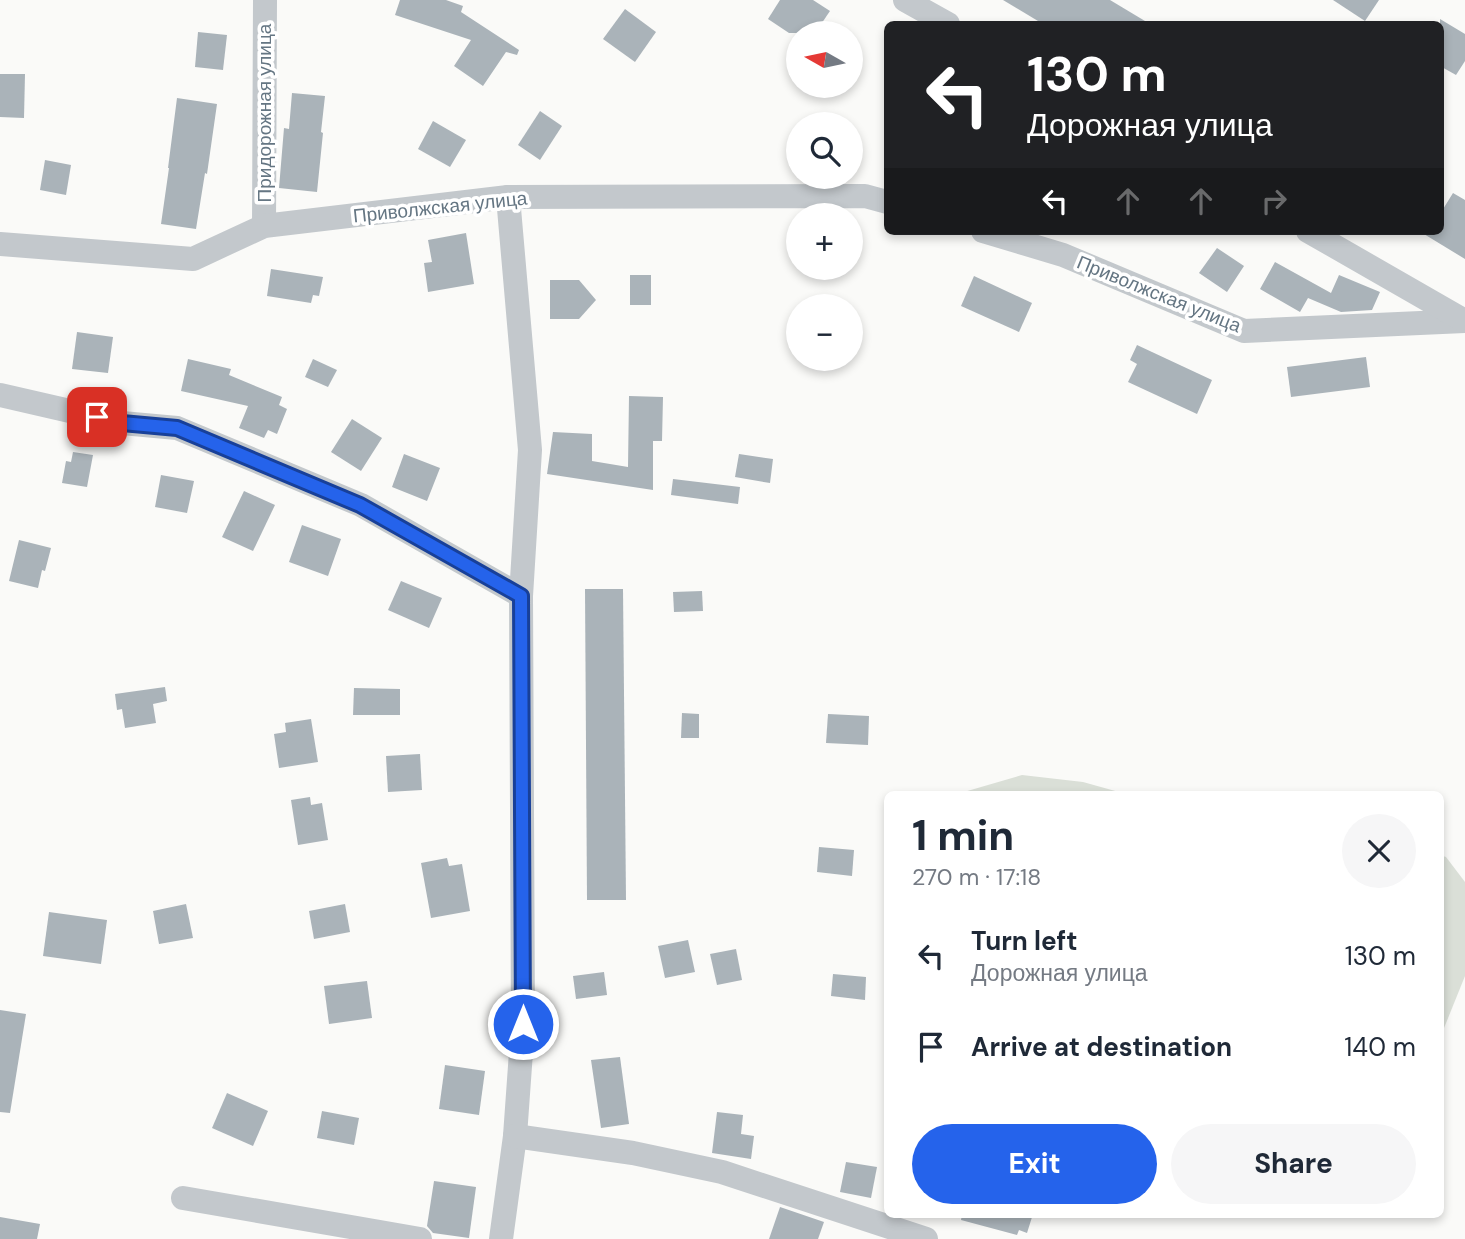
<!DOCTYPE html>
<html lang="en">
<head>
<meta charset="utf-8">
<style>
	body { margin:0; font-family:"DM Sans",sans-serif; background:#f6f6f7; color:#1f2937; height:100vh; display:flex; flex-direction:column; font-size:26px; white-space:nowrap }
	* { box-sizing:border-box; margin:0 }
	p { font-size:23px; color:#747a83 }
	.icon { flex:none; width:38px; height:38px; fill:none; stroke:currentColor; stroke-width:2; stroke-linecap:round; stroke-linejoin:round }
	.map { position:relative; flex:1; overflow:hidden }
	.sheet { position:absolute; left:884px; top:791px; width:560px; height:427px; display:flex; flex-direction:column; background:#fff; border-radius:10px; box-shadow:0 4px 10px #0003 }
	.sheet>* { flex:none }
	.banner { position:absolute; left:884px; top:21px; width:560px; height:214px; border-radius:10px; box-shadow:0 4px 10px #0003; background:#202124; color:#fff; overflow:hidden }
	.needle { width:46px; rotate:279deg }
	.fabs { position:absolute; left:786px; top:21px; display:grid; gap:14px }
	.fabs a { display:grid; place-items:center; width:77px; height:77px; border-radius:50%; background:#fff; box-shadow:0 4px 10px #0003; font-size:35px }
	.pin { position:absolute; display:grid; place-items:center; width:60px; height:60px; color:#fff; margin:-30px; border-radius:14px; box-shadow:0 4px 10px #0006 }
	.me { position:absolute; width:77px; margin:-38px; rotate:0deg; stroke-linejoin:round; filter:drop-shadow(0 0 5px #0008) }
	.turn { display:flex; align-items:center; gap:24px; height:147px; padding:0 28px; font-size:32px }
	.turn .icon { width:91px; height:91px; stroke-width:2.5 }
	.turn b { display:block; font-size:49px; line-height:60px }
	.lanes { display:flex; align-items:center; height:66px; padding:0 28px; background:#0003; justify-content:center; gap:35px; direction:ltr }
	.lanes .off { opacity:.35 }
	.round { display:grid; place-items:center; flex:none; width:74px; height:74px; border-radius:37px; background:#f6f6f7 }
	.headline { display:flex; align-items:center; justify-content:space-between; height:119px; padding:0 28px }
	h1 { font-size:42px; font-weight:700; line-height:52px }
	.button { display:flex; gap:14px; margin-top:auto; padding:14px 28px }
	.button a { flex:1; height:80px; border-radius:42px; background:#2563eb; color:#fff; font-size:28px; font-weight:700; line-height:80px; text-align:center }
	.button a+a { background:#f6f6f7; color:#1f2937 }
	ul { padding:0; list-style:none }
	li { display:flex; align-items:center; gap:21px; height:91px; padding:0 28px }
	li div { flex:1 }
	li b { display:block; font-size:26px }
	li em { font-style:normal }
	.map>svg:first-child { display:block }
</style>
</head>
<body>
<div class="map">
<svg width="1465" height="1239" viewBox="0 0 1465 1239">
	<rect width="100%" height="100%" fill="#fafaf8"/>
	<!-- green -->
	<g fill="#dadfd7">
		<polygon points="1022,775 1083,782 1126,794 957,794"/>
		<polygon points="1440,855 1446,857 1465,882 1465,976 1440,1038"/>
	</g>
	<!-- building -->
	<g fill="#aab3b9">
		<polygon points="400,0 446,0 463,6 461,12 519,50 517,55 506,52 483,86 454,66 471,40 395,15"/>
		<polygon points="780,0 813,0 830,11 815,33 789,33 768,19"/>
		<polygon points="1003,0 1110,0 1150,24 1043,24"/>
		<polygon points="1333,0 1379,0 1365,21"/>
		<polygon points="625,9 656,32 635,62 603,39"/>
		<polygon points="1440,19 1465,34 1465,61 1456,75 1440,66"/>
		<polygon points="198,32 227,35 223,70 195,67"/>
		<polygon points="0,74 25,74 24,118 0,117"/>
		<polygon points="292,93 325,96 321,132 323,133 317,192 279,188 284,128 289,129"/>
		<polygon points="177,98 217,104 207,174 205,173 196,229 161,224 169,168 168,168"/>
		<polygon points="540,111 562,126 540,160 518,145"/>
		<polygon points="433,121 466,140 450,167 418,149"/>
		<polygon points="45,160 71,165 66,195 40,190"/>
		<polygon points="1453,193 1465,200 1465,259 1419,231 1440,231 1440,214"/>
		<polygon points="466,233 474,284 428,292 424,263 432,262 428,240"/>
		<polygon points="1217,248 1244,266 1227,292 1199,273"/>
		<polygon points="1275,262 1331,293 1339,275 1380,292 1372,310 1341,312 1308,298 1300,312 1260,289"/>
		<polygon points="271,269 323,277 319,296 313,295 311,303 267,296"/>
		<rect x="630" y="275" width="21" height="30"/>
		<polygon points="974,276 1032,303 1019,332 961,306"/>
		<polygon points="550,280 579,280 596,300 579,319 550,319"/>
		<polygon points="77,332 113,337 108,373 72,369"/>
		<polygon points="1137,345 1212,380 1197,414 1128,382 1137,364 1130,360"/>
		<polygon points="1366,357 1370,387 1291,397 1287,367"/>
		<polygon points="188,359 231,369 229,375 282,397 279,405 287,409 277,434 268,430 264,438 239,428 248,406 181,391"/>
		<polygon points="313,359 337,370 328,387 305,377"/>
		<polygon points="629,396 663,397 662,441 653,441 653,490 547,474 553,432 592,434 592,461 628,467"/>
		<polygon points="352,419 382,438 361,471 331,452"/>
		<polygon points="73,452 93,455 87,487 62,483 66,461 71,462"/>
		<polygon points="404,454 440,468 427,501 392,487"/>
		<polygon points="739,454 773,459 770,483 735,477"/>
		<polygon points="161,475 194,481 187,513 155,507"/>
		<polygon points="673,479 740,487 738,504 671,495"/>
		<polygon points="244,491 275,505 253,551 222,537"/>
		<polygon points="302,525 341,539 328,576 289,562"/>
		<polygon points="19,540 51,548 45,571 42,570 38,588 9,581"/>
		<polygon points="401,581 442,598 429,628 388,610"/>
		<polygon points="585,589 623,589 626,900 587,900"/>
		<polygon points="702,591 703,611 674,612 673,592"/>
		<polygon points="165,687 167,701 153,704 156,723 125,728 122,709 117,710 115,694"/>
		<polygon points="354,688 400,689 400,715 353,715"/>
		<polygon points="682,713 699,714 699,738 681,738"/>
		<polygon points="828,714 869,716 868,745 826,743"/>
		<polygon points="311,719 318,762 279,768 274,734 286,732 285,723"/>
		<polygon points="420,754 422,790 388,792 386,756"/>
		<polygon points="310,797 311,805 322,803 328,840 298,845 291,800"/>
		<polygon points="819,847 854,850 852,876 817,872"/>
		<polygon points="447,858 449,866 462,864 470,911 431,918 421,863"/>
		<polygon points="186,904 193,938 159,944 153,911"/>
		<polygon points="345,904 350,932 314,939 309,911"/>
		<polygon points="49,912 107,920 101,964 43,956"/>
		<polygon points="688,940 695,972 665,978 658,946"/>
		<polygon points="736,949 742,980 717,985 710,954"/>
		<polygon points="604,972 607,995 576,999 573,976"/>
		<polygon points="833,974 866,977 865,1000 831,996"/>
		<polygon points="367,981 372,1018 329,1024 324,986"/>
		<polygon points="0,1010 26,1014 10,1113 0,1112"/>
		<polygon points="620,1057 629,1124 601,1128 591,1060"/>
		<polygon points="445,1065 485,1071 479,1115 439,1109"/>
		<polygon points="227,1093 268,1111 253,1146 212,1128"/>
		<polygon points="322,1111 359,1118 354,1145 317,1138"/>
		<polygon points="717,1112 743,1115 741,1134 754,1136 751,1159 712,1153"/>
		<polygon points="846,1162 877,1167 871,1198 840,1192"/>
		<polygon points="434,1181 476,1187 469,1238 433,1233 427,1226"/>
		<polygon points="780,1207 824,1222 818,1239 769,1239"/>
		<polygon points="962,1214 1033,1214 1027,1233 1019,1230 1017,1235 961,1220"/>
		<polygon points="0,1217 40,1224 37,1239 0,1239"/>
	</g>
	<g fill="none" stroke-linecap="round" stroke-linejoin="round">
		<!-- street -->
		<g stroke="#c3c8cc" stroke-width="24">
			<polyline points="905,0 948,24"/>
			<polyline points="508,197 530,450 521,596"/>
			<polyline points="264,226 265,0"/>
			<polyline points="983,231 1063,255 1244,331 1465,321"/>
			<polyline points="1308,231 1465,321"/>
			<polyline points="0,244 193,259 264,226 508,197 865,196 887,202"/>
			<polyline points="0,395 122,423 177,428 361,505 521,596 523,1024 515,1136 501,1239"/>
			<polyline points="515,1136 633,1153 722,1172 926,1239"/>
			<polyline points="183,1198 420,1239"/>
		</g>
	</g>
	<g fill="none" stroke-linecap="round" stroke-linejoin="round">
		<defs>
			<polyline id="route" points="97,417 122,423 177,428 360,505 521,596 523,1024"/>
		</defs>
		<!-- route casing -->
		<use href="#route" stroke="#184099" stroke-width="18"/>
		<!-- route -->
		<use href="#route" stroke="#2563eb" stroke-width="12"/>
	</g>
	<g text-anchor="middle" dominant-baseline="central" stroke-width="7" stroke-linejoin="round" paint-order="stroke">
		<!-- street labels -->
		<g font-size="19" fill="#657683" stroke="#fff">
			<text transform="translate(264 113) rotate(-90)">Придорожная улица</text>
			<text transform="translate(440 207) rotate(-6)">Приволжская улица</text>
			<text transform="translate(1159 294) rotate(22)">Приволжская улица</text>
		</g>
	</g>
</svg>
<div class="fabs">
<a><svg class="needle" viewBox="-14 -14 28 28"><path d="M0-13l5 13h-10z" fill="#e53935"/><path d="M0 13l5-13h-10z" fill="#747a83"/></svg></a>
<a><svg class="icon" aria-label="search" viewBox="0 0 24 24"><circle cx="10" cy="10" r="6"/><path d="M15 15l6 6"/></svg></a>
<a>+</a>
<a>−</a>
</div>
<div class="pin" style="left:97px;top:417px;background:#d93025"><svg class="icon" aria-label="arrive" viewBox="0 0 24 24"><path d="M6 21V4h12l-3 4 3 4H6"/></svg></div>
<svg class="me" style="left:523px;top:1024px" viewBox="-20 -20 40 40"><circle r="17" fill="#2563eb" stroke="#fff" stroke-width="3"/><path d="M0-11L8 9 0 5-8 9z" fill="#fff"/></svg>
<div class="banner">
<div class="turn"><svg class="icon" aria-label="left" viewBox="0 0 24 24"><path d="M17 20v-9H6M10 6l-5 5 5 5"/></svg><div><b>130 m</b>Дорожная улица</div></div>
<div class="lanes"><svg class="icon" aria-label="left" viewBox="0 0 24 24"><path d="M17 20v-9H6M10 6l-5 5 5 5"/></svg><svg class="icon off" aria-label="ahead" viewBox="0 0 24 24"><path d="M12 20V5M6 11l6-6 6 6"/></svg><svg class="icon off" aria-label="ahead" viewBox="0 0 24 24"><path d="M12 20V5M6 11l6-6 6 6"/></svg><svg class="icon off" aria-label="right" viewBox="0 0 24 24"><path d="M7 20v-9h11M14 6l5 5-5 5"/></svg></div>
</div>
<section class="sheet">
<div class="headline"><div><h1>1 min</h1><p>270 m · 17:18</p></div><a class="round"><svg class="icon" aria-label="close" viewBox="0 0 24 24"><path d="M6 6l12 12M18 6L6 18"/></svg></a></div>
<ul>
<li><svg class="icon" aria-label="left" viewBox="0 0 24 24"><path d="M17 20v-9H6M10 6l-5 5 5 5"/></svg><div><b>Turn left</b><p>Дорожная улица</p></div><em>130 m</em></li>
<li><svg class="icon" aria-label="arrive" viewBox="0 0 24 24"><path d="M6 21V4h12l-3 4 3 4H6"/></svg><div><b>Arrive at destination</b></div><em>140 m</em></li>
</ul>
<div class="button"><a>Exit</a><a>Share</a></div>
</section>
</div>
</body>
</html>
